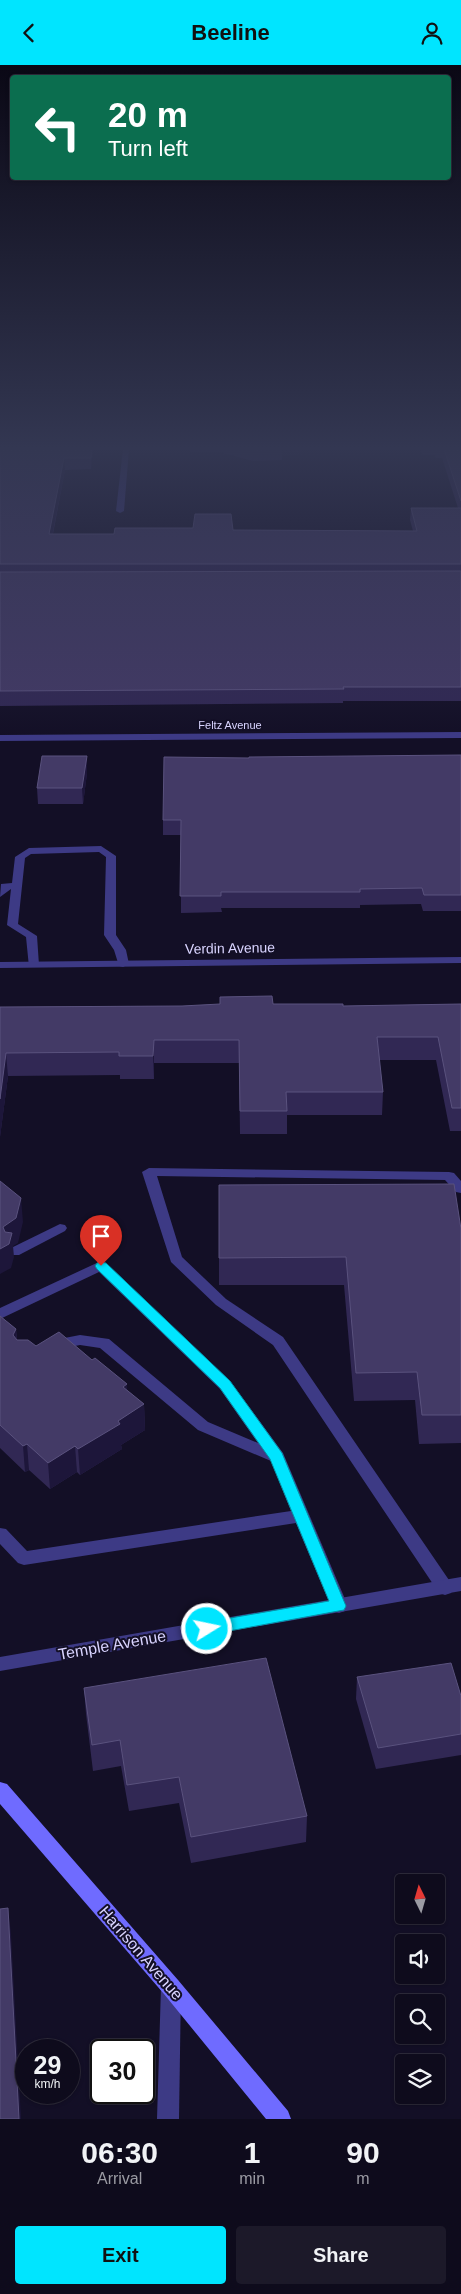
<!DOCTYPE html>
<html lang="en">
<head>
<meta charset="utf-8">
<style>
	body { margin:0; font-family:Arial,sans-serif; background:#1c1929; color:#f1f3f6; height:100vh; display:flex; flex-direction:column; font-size:19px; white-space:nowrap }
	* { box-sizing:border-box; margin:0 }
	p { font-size:16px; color:#9b9ba3 }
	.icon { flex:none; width:28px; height:28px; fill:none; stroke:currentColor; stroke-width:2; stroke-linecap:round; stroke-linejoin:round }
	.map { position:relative; height:2054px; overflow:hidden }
	.details { display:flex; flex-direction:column; background:#0e0b1c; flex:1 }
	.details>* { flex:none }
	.hud { position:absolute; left:10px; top:10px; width:441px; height:105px; border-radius:5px; box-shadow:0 1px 4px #0004,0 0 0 1px #2e2b3b; background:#0b6e4f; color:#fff; overflow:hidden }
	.needle { width:32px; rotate:355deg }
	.tools { position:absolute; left:395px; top:1809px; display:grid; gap:10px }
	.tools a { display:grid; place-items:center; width:50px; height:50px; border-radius:5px; background:#0e0b1c; box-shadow:0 1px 4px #0004,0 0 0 1px #2e2b3b; font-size:25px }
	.speed { position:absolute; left:15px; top:1974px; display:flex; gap:10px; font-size:25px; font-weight:700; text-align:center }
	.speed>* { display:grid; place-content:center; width:65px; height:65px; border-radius:50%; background:#0e0b1c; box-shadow:0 1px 4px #0004,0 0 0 1px #2e2b3b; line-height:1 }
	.speed small { font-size:12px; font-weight:400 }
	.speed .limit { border:2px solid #111; border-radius:8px; background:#fff; color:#111 }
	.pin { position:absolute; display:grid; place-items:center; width:42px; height:42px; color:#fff; margin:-51px -21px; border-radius:50% 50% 50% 0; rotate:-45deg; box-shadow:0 0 5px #0007 }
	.pin .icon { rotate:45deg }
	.me { position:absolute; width:55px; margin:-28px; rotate:80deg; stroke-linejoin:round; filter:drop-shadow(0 0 4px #0008) }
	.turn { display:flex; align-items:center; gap:18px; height:105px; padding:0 15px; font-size:22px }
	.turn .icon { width:65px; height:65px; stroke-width:2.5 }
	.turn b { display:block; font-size:35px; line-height:42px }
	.eta { display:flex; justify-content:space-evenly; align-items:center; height:85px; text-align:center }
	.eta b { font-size:30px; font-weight:800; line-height:35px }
	.cta { display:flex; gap:10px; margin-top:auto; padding:10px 15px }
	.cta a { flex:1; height:58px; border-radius:5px; background:#00e5ff; color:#111; font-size:20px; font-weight:800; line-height:58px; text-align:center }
	.cta a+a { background:#1c1929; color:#f1f3f6 }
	header { display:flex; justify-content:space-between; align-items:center; height:65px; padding:0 15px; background:#00e5ff; color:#111; font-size:22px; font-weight:800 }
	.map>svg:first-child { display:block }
</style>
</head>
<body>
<header><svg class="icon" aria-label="back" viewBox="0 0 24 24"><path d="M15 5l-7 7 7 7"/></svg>Beeline<svg class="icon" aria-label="person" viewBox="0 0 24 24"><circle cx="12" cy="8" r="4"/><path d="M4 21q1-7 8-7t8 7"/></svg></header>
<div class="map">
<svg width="461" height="2054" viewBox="0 0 461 2054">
	<rect width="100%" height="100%" fill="#130f26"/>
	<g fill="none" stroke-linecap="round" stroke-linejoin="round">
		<!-- service -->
		<g fill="#3d3a85" fill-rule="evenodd">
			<polygon points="101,781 116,791 116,870 126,885 129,899 123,902 119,901 114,885 104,870 106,792 99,787 31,789 25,793 18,859 37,871 39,900 37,902 29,902 26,872 7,860 11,824 0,832 1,819 12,818 15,792 29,783"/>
			<polygon points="149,1103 449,1107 454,1108 461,1116 461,1128 456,1127 445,1115 157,1111 182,1192 226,1234 283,1272 451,1518 453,1523 451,1528 445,1530 439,1528 273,1280 216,1240 171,1197 142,1107"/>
			<polygon points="60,1159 65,1160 67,1163 65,1166 19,1190 9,1190 7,1187 9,1184"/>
			<polygon points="101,1196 106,1198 230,1316 283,1388 348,1541 345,1546 339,1548 333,1546 296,1458 24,1500 18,1498 0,1479 0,1463 6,1464 27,1486 291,1446 271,1396 198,1365 100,1283 80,1280 54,1285 49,1284 47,1280 49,1276 80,1270 109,1274 208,1357 258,1378 220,1324 99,1207 0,1254 0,1243"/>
		</g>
		<!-- minor -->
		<g fill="#3d3a85" fill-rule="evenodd">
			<polygon points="123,384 129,384 124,446 120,448 116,446"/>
			<polygon points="461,667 461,673 0,676 0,670"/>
			<polygon points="461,892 461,898 0,903 0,897"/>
			<polygon points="461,1512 461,1526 0,1606 0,1592"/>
			<polygon points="171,1912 178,1915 181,1922 179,2054 157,2054 161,1922 164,1915"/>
		</g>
		<!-- secondary -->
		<polygon fill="#6f6bff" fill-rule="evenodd" points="0,1717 7,1719 178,1915 288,2046 291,2054 266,2054 164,1929 0,1739"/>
	</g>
	<!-- wall -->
	<g fill="#312854">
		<polygon points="0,384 93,384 91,404 65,405 53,469 114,469 233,465 413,466 410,455 411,443 458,443 442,393 436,393 435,390 423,390 421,384 461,384 461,636 343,636 343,638 0,641"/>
		<polygon points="190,384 301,384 301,389 282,391 282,395 253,396 220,387 190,387"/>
		<polygon points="461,690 461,846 423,846 421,839 360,840 360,843 221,843 222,847 181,848 181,770 163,770 163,755 249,693"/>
		<polygon points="87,708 83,739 38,739 37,723"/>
		<polygon points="273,939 343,941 461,939 461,1066 450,1066 436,995 379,995 383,1027 382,1050 287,1050 287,1069 240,1069 239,998 154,998 154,1014 120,1014 120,1010 8,1011 0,1072 0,942 182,941"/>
		<polygon points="219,1120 461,1164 461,1378 419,1379 415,1335 354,1336 344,1220 219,1220"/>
		<polygon points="0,1251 16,1264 17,1275 36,1281 127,1325 144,1339 145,1365 121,1380 122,1384 80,1410 77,1407 50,1424 29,1405 25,1407 0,1383"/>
		<polygon points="357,1612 461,1631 461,1690 376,1704 356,1634"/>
		<polygon points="84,1623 307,1751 306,1777 191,1798 179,1738 129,1746 121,1701 93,1706 86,1649"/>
	</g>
	<!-- shaded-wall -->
	<g fill="#1d163a">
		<polygon points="92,384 93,384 91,404 91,393"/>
		<polygon points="281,384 301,384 301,389 282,391 282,384"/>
		<polygon points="64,393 65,405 50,482 49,469"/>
		<polygon points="87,691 87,708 83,739 82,723"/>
		<polygon points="154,975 154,1014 153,991"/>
		<polygon points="6,988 8,1011 0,1072 0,1034"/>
		<polygon points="21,1133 23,1157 18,1178 13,1181 14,1192 11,1203 0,1209 0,1184 3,1162"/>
		<polygon points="16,1264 18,1290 13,1270"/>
		<polygon points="127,1319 128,1345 123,1322"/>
		<polygon points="144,1339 145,1365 121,1380 122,1384 80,1410 78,1384 118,1356"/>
		<polygon points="27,1379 29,1405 25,1407 23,1381"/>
		<polygon points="75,1381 77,1407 50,1424 48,1398"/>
		<polygon points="8,1843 11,1869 21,2054 19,2054"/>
	</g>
	<!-- building -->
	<g fill="#433a66" stroke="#5a527e">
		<polygon points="0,384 92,384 91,393 64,393 49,469 114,469 115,463 193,463 195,449 231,449 233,465 417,466 411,443 461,443 461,499 0,499"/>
		<polygon points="250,384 282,384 253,385"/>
		<polygon points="444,384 461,384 461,436"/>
		<polygon points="461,506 461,622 343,622 344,624 0,626 0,507"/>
		<polygon points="461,690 461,830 424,830 422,823 360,824 360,827 221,827 221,831 180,831 181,755 163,755 164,692 249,693 249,692"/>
		<polygon points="42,691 87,691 82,723 37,723"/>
		<polygon points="272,931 273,939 343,939 343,941 461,939 461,1043 452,1043 438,972 377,972 383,1027 286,1027 287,1046 240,1046 239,975 154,975 153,991 119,991 119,987 6,988 0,1034 0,942 182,941 220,939 220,932"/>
		<polygon points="0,1116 21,1133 16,1153 3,1162 5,1167 12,1168 9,1179 0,1184"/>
		<polygon points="454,1119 461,1164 461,1350 422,1350 417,1307 356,1308 346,1192 219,1193 219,1120"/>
		<polygon points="0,1251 16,1264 13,1270 17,1275 28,1275 36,1281 59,1267 92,1295 95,1293 127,1319 123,1322 144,1339 118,1356 120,1359 78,1384 75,1381 48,1398 27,1379 23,1381 0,1360"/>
		<polygon points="266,1593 307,1751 191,1772 179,1712 127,1720 120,1675 92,1680 84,1623"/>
		<polygon points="451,1598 461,1631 461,1669 378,1683 357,1612"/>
		<polygon points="8,1843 19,2054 0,2054 0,1844"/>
	</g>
	<!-- sky -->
	<linearGradient id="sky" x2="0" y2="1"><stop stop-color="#0a0815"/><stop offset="0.57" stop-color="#333752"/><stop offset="1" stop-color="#333752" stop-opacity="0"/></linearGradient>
	<rect width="461" height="672" fill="url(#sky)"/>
	<!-- route -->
	<polygon fill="#00e5ff" stroke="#0095a6" points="101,1197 106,1198 230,1316 282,1388 346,1541 344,1545 207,1570 201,1568 199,1564 201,1559 207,1557 329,1536 270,1394 220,1323 97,1204 95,1201 97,1198"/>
	<g text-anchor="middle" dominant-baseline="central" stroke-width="4" stroke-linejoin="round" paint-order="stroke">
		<!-- far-street labels -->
		<g font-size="11" fill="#d9d4ff" stroke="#130f26">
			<text x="230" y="660">Feltz Avenue</text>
		</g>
		<!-- street labels -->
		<g font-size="14" fill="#d9d4ff" stroke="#130f26">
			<text transform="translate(230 883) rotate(-1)">Verdin Avenue</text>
		</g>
		<!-- near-street labels -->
		<g font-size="16" fill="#d9d4ff" stroke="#130f26">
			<text transform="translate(112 1580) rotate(-10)">Temple Avenue</text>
			<text transform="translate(141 1888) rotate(49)">Harrison Avenue</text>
		</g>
	</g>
</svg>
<div class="tools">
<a><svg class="needle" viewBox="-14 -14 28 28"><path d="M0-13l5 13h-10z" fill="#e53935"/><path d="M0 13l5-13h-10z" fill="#9b9ba3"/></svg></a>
<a><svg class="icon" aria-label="sound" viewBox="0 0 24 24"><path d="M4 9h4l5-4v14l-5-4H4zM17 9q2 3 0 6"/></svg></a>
<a><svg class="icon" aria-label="search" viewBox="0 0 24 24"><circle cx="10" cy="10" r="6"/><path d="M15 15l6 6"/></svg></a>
<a><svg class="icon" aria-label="layers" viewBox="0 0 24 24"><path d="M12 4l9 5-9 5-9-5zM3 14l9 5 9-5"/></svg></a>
</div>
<div class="speed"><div>29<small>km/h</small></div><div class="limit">30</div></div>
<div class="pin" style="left:101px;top:1201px;background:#d93025"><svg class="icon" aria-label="arrive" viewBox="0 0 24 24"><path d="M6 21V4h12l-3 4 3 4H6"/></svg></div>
<svg class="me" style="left:207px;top:1564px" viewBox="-20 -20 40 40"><circle r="17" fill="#00e5ff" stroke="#fff" stroke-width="3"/><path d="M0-11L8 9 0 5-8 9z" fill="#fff"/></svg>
<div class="hud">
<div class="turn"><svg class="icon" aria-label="left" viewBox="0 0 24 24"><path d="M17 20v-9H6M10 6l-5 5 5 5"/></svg><div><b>20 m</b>Turn left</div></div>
</div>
</div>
<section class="details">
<div class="eta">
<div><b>06:30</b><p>Arrival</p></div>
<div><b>1</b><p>min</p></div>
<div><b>90</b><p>m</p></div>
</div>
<div class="cta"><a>Exit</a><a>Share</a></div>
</section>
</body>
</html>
